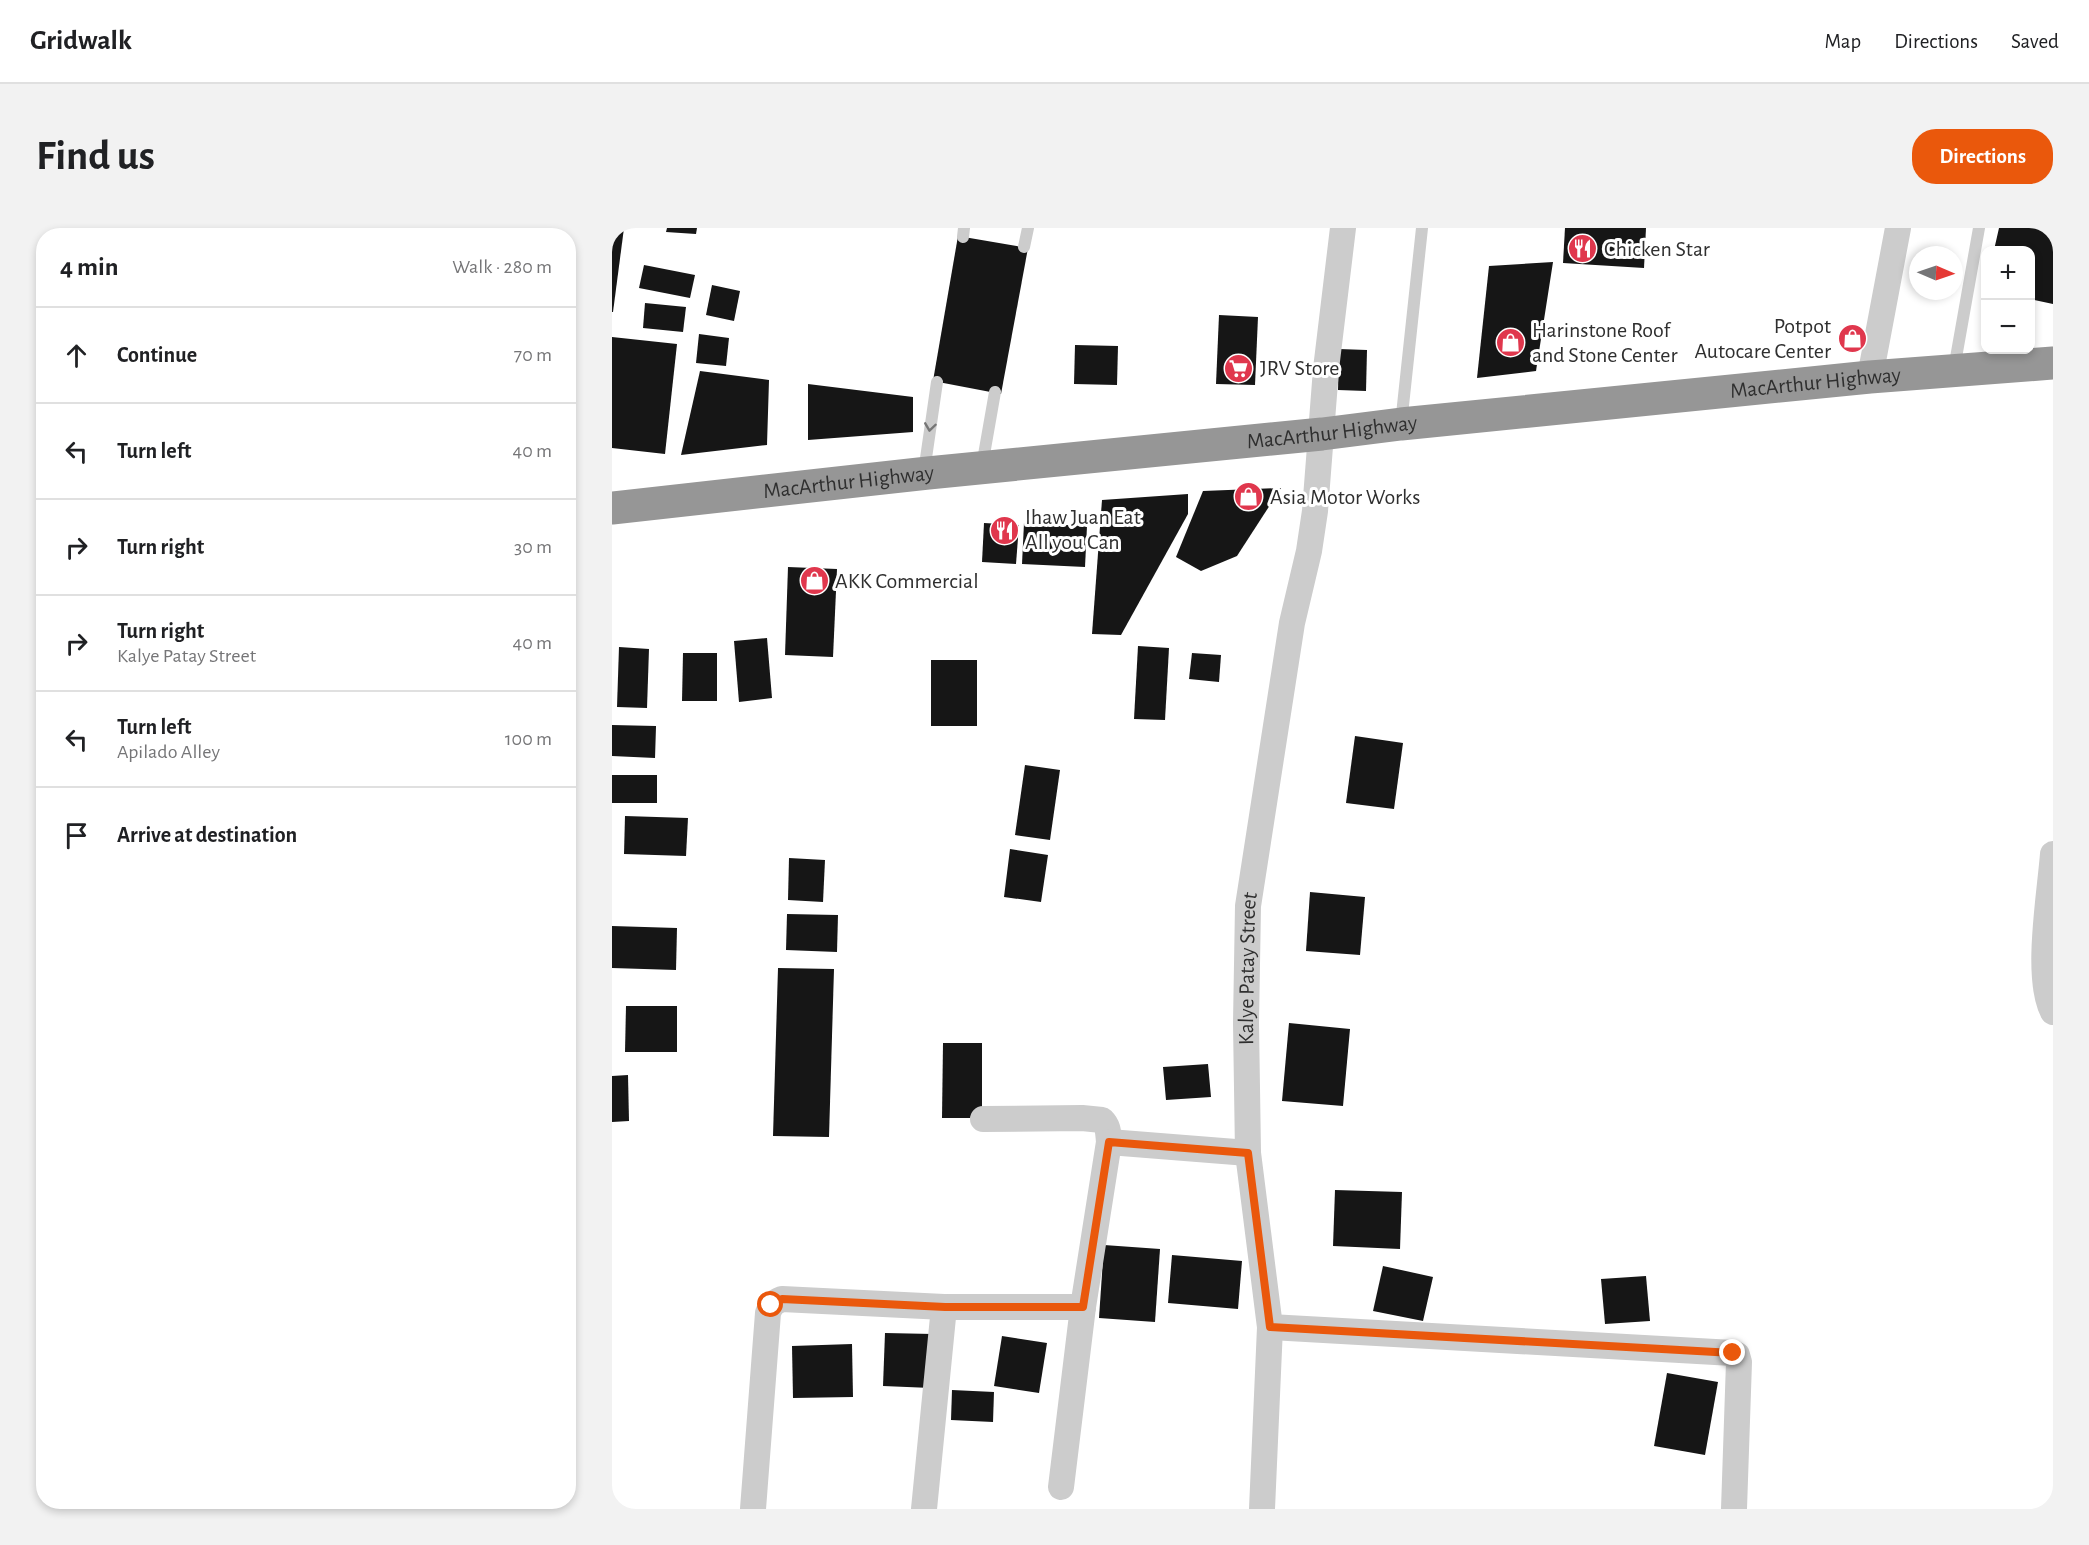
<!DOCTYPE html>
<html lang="en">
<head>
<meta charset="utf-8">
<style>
  :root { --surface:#fff; --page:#f2f2f2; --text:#202124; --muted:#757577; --line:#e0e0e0; --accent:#ea580c }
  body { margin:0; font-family:"Alegreya Sans",sans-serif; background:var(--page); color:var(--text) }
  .controls { position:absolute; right:18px; top:18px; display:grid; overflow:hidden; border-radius:12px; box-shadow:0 3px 9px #0003 }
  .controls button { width:54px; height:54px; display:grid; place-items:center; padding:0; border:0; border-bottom:2px solid var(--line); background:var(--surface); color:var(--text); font:30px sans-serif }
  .compass { position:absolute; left:1297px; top:18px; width:54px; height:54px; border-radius:50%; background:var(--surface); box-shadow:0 3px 9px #0003; rotate:92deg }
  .stop { position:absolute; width:18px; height:18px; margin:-14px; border:4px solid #ea580c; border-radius:50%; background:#fff }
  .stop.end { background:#ea580c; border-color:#fff; box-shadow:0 2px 6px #0008 }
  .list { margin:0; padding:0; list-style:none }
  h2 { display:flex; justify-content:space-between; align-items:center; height:78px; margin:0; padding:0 24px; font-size:26px }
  h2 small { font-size:20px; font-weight:400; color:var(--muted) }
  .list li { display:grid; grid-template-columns:39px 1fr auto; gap:18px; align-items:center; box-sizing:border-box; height:96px; padding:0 24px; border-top:2px solid var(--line) }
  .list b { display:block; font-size:22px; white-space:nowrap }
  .list p { margin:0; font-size:20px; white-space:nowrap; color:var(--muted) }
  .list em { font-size:20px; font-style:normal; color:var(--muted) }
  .icon { flex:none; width:33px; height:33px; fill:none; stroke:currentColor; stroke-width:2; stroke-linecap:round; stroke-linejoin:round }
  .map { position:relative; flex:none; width:1441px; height:1281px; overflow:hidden; border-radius:24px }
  header { display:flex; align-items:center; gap:36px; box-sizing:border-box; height:84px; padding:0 30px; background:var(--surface); border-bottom:2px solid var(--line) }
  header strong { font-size:28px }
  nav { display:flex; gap:33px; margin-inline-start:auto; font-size:21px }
  .intro { display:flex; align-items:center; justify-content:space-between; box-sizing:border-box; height:144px; padding:0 36px }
  h1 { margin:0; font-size:42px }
  .button { padding:15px 27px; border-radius:24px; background:var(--accent); color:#fff; font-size:21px; font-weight:700 }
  main { display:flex; gap:36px; padding:0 36px }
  aside { flex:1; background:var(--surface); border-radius:24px; box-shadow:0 3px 9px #0003 }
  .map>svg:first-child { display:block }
  .building { fill:#161616 }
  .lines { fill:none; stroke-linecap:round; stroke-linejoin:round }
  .lane { stroke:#ccc; stroke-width:12 }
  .street { stroke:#ccc; stroke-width:26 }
  .highway { stroke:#969696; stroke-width:33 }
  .oneway { stroke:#767676 }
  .route { stroke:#ea580c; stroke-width:8 }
  .labels { text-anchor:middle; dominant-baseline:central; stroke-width:6; stroke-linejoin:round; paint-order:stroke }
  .poi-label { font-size:22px; fill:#2f2f2f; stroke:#fff; text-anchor:start }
  .street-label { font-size:22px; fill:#2f2f2f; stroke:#fff }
</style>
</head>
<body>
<header>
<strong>Gridwalk</strong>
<nav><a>Map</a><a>Directions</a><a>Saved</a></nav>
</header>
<div class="intro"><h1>Find us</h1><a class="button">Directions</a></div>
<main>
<aside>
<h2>4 min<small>Walk · 280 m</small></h2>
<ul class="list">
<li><svg class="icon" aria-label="ahead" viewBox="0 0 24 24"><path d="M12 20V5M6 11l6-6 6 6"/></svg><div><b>Continue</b></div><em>70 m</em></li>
<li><svg class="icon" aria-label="left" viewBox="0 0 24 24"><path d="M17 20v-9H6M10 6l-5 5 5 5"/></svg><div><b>Turn left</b></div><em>40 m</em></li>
<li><svg class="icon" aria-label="right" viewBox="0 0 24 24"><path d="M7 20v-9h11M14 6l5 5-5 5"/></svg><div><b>Turn right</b></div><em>30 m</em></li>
<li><svg class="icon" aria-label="right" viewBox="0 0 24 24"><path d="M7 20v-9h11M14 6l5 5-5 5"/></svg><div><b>Turn right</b><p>Kalye Patay Street</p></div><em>40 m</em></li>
<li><svg class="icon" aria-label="left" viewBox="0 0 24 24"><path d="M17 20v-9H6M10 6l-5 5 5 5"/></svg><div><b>Turn left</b><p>Apilado Alley</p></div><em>100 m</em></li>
<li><svg class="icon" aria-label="arrive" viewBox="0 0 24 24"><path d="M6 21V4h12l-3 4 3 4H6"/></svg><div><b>Arrive at destination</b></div></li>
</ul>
</aside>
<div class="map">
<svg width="1441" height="1281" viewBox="0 0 1441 1281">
  <rect width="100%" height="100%" fill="#fff"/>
  <!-- building -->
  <g class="building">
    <path d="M0,0H12L1,84H0Z"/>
    <path d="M55,0H85L84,6L54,4Z"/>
    <path d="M953,0H1034L1032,40L951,35Z"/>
    <path d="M1387,0H1429L1441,3V76L1418,71V22H1382Z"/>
    <path d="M346,8L416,20L389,166L321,153Z"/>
    <path d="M941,34L924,143L865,150L877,38Z"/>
    <path d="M32,37L83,47L78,70L27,60Z"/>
    <path d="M100,57L128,63L122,93L94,87Z"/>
    <path d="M33,75L74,79L71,104L31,100Z"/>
    <path d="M607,87L646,89L643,157L604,156Z"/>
    <path d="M87,106L117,110L114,138L84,135Z"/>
    <path d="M0,109L65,116L53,226L0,220Z"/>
    <path d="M463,117L506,118L505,157L462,156Z"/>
    <path d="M727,121L755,122L754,163L726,162Z"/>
    <path d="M88,143L157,152L155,217L69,227Z"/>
    <path d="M196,156L301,169V204L196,212Z"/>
    <path d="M669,260L625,328L589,343L564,329L591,263Z"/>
    <path d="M576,266V286L509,407L480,406L490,272Z"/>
    <path d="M372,295L407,297L404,336L370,334Z"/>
    <path d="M412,295L475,298L473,339L410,336Z"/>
    <path d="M176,339L225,341L221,429L173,427Z"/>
    <path d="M155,410L160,470L127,474L122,413Z"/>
    <path d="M526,418L557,420L553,492L522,491Z"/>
    <path d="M7,419L37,421L35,480L5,479Z"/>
    <path d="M71,425H105V473H70Z"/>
    <path d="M580,425L609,427L607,454L577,451Z"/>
    <rect x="319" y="432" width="46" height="66"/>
    <path d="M0,497L44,498L43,530L0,528Z"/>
    <path d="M743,508L791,515L782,581L734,575Z"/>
    <path d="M413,537L448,542L438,612L403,607Z"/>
    <rect x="0" y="547" width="45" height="28"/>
    <path d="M13,588L76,590L74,628L12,626Z"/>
    <path d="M398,621L436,627L429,674L392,669Z"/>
    <path d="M177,630L213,632L211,674L176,672Z"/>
    <path d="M698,664L753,669L748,727L694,723Z"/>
    <path d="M175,686L226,687L225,724L174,722Z"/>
    <path d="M0,698L65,700L64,742L0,740Z"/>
    <path d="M166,740L222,741L217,909L161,908Z"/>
    <path d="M14,778H65V824H13Z"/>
    <path d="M677,795L738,801L731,878L670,873Z"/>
    <path d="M331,815H370V890H330Z"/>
    <path d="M596,836L599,869L554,872L551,839Z"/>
    <path d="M16,847L17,893L0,894V848Z"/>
    <path d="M723,962L790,964L788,1021L721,1018Z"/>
    <path d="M492,1017L548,1021L543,1094L487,1090Z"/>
    <path d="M560,1027L630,1033L626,1081L556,1075Z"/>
    <path d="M771,1038L821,1049L811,1093L761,1083Z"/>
    <path d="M1034,1048L1038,1093L993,1096L989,1051Z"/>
    <path d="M273,1105L321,1106L319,1160L271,1158Z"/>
    <path d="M390,1108L435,1115L427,1165L382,1158Z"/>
    <path d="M240,1116L241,1169L181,1170L180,1118Z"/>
    <path d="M1055,1145L1106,1154L1093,1227L1042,1218Z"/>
    <path d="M340,1162L382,1164L381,1194L339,1192Z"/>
  </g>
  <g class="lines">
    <!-- lane -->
    <g class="lane">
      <path d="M351,9L352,0"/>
      <path d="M412,19L416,0"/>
      <path d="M1342,141L1367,0"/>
      <path d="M789,196L810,0"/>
      <path d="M370,238L383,164"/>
      <path d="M312,244L325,154"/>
    </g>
    <!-- street -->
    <g class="street">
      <path d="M1258,149L1286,0"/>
      <path d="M1441,626C1438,666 1423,750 1441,784"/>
      <path d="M371,891L470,890L490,892C497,899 496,905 497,914L471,1079L449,1259"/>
      <path d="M497,914L636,925"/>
      <path d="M658,1099L1121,1125L1125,1127L1127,1134L1122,1281"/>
      <path d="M141,1281L156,1085C159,1077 162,1074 170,1071L332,1079H471"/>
      <path d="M312,1281L332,1079"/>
      <path id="s1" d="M650,1281L658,1099L636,925L634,795L636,678L680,395L697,323L703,283L714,141L731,0"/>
    </g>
    <!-- highway -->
    <path class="highway" id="s2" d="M0,280L316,245L710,206L789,196L1258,149L1441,135"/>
  </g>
  <!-- one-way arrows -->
  <defs><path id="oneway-chevron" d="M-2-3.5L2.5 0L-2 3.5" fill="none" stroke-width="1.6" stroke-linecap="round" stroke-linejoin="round" transform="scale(1.5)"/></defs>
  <use class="oneway" href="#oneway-chevron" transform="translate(318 199) rotate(98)"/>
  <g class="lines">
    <!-- route -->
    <path class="route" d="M159,1077L170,1071L333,1079H471L497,914L636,925L658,1099L1121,1125"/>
  </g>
  <!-- icons -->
  <defs>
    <symbol id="restaurant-disc" viewBox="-11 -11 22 22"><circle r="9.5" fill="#e0374d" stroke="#fff"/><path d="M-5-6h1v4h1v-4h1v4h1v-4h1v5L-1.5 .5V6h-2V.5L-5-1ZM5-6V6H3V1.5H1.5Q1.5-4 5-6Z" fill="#fff"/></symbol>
    <symbol id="shop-disc" viewBox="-11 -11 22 22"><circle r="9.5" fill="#e0374d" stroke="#fff"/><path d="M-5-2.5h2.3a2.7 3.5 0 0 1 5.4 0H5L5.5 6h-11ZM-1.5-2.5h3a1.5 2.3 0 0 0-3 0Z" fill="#fff"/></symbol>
    <symbol id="supermarket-disc" viewBox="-11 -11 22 22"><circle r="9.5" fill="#e0374d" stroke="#fff"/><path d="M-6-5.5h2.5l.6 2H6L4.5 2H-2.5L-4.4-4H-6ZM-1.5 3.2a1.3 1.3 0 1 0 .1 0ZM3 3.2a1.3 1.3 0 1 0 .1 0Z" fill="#fff"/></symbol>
  </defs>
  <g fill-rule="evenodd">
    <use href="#restaurant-disc" x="954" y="4" width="33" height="33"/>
    <use href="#shop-disc" x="1224" y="94" width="33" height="33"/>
    <use href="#shop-disc" x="882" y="98" width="33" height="33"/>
    <use href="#supermarket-disc" x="610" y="124" width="33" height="33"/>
    <use href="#shop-disc" x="620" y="252" width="33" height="33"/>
    <use href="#restaurant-disc" x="376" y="286" width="33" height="33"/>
    <use href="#shop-disc" x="186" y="336" width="33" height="33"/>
  </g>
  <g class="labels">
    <!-- poi labels -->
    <g class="poi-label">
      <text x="992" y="21">Chicken Star</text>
      <text x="1219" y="98" text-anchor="end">Potpot<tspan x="1219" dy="25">Autocare Center</tspan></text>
      <text x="920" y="102">Harinstone Roof<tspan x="920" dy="25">and Stone Center</tspan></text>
      <text x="648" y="140">JRV Store</text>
      <text x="658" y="269">Asia Motor Works</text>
      <text x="413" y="289">Ihaw Juan Eat<tspan x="413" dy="25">All you Can</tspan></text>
      <text x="223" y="353">AKK Commercial</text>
    </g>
    <!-- street labels -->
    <g class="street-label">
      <text stroke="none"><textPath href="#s2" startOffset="1210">MacArthur Highway</textPath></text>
      <text stroke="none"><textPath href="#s2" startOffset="724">MacArthur Highway</textPath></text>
      <text stroke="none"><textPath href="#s2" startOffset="238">MacArthur Highway</textPath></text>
      <text stroke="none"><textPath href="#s1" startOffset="542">Kalye Patay Street</textPath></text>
    </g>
  </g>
</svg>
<div class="controls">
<button>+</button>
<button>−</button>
</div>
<svg class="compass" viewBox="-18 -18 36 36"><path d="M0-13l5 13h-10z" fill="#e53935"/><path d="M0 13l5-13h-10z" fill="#757577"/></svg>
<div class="stop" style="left:159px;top:1077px"></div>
<div class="stop end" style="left:1121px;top:1125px"></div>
</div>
</main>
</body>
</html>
